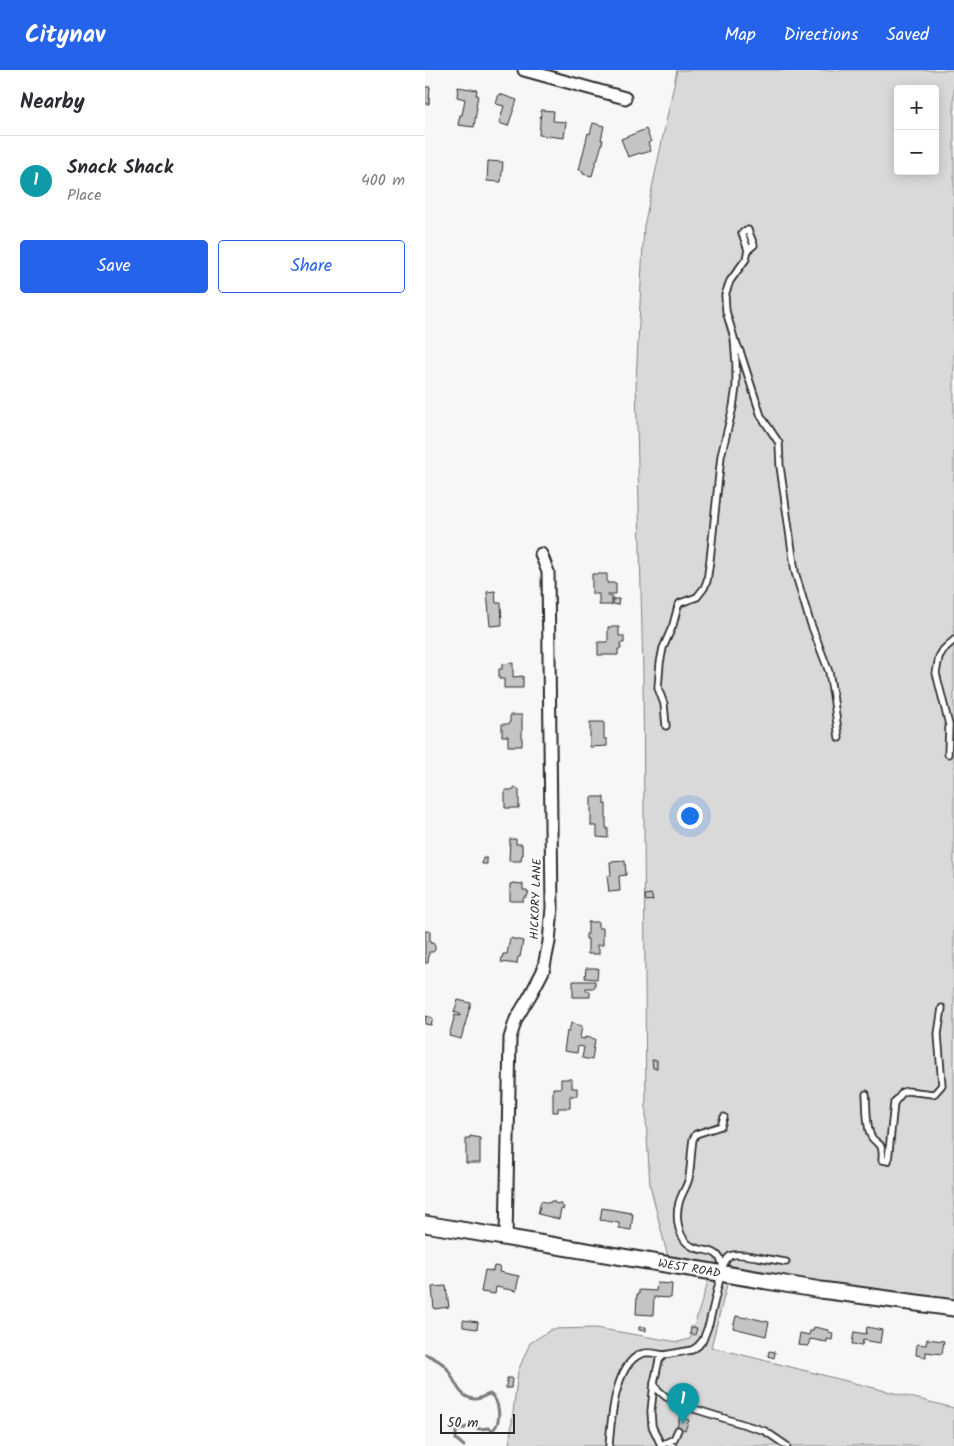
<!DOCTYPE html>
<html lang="en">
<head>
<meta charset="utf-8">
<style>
  :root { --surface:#fff; --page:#f2f2f3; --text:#2b2b33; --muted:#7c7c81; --line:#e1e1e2; --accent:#2563eb }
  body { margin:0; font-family:Kalam,sans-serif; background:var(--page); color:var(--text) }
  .controls { position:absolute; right:15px; top:15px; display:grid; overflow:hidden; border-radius:5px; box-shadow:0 2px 12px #0003 }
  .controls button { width:45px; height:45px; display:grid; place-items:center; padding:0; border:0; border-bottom:1px solid var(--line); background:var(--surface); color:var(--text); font:25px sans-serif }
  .scale { position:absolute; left:15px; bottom:12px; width:75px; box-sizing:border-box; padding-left:5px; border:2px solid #2b2b2b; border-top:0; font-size:14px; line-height:18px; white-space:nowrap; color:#2b2b2b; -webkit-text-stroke:4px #fff; paint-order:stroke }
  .you { position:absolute; left:264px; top:745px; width:18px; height:18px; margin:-12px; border:4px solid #fff; border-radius:50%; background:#1a73e8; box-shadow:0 0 0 8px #1a73e833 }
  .badge { display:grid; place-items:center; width:32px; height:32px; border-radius:50%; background:var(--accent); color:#fff; font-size:16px; font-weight:700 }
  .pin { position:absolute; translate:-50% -41px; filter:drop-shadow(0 1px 2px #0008) }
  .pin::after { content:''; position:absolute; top:26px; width:18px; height:15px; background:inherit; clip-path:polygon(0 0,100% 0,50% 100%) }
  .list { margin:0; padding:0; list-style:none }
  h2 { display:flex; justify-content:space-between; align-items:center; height:65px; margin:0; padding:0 20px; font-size:21px }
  h2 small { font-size:16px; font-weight:400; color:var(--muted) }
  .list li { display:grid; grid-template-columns:32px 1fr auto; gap:15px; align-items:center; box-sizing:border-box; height:90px; padding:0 20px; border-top:1px solid var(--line) }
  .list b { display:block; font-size:19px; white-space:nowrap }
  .list p { margin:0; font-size:16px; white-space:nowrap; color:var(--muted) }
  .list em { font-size:16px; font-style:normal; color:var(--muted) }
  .actions { display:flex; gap:10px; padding:15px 20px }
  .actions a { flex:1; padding:11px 0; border:1px solid var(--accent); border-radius:5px; text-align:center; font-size:18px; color:var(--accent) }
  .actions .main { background:var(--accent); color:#fff }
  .map { position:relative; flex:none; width:529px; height:1376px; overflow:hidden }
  header { display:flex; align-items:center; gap:30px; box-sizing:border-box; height:70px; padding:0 25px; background:var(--accent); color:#fff }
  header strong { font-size:24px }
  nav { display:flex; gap:28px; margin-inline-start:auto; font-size:18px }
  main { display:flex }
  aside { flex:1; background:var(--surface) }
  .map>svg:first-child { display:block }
  .green { fill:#d9d9d9; stroke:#828282; fill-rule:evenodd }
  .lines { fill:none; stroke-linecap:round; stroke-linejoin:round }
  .stream { stroke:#7b7b7b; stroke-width:3 }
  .building { fill:#c4c4c4; stroke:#2b2b2b }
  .lane-casing { stroke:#2b2b2b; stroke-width:9 }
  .street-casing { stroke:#2b2b2b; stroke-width:15 }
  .secondary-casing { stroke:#2b2b2b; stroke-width:19 }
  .lane { stroke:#fff; stroke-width:5.5 }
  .street { stroke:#fff; stroke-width:11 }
  .secondary { stroke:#fff; stroke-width:15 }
  .labels { text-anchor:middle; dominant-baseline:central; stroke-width:4; stroke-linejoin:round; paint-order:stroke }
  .street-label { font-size:12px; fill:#2b2b2b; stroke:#fff }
</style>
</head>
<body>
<header>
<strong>Citynav</strong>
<nav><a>Map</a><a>Directions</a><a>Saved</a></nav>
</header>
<main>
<aside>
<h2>Nearby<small></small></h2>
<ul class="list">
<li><span class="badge" style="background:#0f9aa8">1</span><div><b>Snack Shack</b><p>Place</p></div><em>400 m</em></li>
</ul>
<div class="actions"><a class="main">Save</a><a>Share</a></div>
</aside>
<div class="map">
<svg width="529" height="1376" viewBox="0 0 529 1376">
  <rect width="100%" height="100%" fill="#f7f7f7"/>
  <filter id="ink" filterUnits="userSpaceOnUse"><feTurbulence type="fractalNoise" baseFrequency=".02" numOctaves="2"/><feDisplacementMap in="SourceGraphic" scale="10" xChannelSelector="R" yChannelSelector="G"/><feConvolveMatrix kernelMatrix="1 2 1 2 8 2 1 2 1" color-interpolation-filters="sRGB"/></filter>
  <g filter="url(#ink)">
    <!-- green -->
    <path class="green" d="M252,0H529V1235L306,1199L286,1277L529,1338V1376H84L93,1301L105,1273L127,1259L171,1258L253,1272L265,1269L287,1199L243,1188L225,1115L221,1051L218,603L211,311L219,156ZM473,19H510V101H473Z"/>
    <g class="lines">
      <!-- stream -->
      <path class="stream" d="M0,1284C7,1287 16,1291 21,1297C30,1308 32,1327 49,1329C55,1330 59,1325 65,1324C75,1331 77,1351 68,1360L63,1358L55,1359L45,1356L31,1361V1369L39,1376"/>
    </g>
    <!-- building -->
    <g class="building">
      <path d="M0,17H5L4,34H0Z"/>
      <path d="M33,17L52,20L51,25H53L51,37H52L49,57L33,55L35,45H37L40,29L32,27Z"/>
      <path d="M74,24L92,30L83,56L74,53L79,36L71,34Z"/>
      <path d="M116,40L129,41L128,51L141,52L139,68L114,65Z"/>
      <path d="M168,53L179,56L176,70H178L172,91H171L167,106L158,104V101L154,100L163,63L165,64Z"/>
      <path d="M221,59L226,72L223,73L226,81L216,84L215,83L203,87L196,69Z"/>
      <path d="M63,91L78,92L76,112L62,111Z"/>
      <path d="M167,504H182V513H191V524H183V526H187V535H174V524H167Z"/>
      <path d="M70,521L71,533H76L77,555L65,556L62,522Z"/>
      <path d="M188,529H194L193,535L188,534Z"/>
      <path d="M183,557H194V566H199V573H195L196,579H193V585H173V572H183Z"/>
      <path d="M88,593V607L98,606V618H79V609H74V599H77V594Z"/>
      <path d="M85,645H97V676H83V666H77V654H83L85,653Z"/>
      <path d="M165,652H179V669H182V676L165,677Z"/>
      <path d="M89,718H92L94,720V738H80V720H89Z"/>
      <path d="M166,727H179V734H181V758H183V768L172,767V756H166Z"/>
      <path d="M85,769H91V774H97V781H98V785H97L96,791H84Z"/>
      <path d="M58,788H62V794H57Z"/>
      <path d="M200,791L201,805L194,806L195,821L184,822L182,806H186L185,792Z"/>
      <path d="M87,813L98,814V820H102V822H104L102,827H99L98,831H85V814H87Z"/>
      <path d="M226,824L228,830L221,831L220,825Z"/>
      <path d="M163,852H173V858H178V875H172V878H174V884H163V869H161V864H163Z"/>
      <path d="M0,861H5V873H8L10,876V880L8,882H4L3,893H0Z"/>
      <path d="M85,868L98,871L95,887H93L92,894L76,892L78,884H82Z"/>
      <path d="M161,898H173L172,909L160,908Z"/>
      <path d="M148,911H170V918H161V921H165V927H148Z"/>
      <path d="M33,930L46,933L36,969L24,966L30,945L35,946V944L29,942Z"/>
      <path d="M1,946L8,948L6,955L0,954Z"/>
      <path d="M146,953L157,956L155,968L160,969V967L170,969L167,990L157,988L159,977L153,976L152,983L139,981L142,961L144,962Z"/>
      <path d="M227,990H232V998H228Z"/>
      <path d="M136,1009H147V1018H152V1026H145V1038H133V1042H128V1018H136Z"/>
      <path d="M45,1066L55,1068V1093H41V1068H45Z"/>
      <path d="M116,1131L125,1133L126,1131H129V1133L136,1134V1136L139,1137L138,1140L136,1139L134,1149L113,1144Z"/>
      <path d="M177,1138L206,1143V1144H208L206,1160L194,1158V1153L175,1150Z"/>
      <path d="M69,1196L75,1197L74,1202L94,1206L91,1221L71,1217L70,1224L56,1222L60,1200L68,1201Z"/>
      <path d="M232,1213L247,1214L246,1228L229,1227L228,1245L211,1244L212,1224H214V1220L231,1221Z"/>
      <path d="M21,1216L24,1237L9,1239L7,1217Z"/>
      <path d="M311,1246L321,1248L322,1247L344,1252L341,1266L308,1258Z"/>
      <path d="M38,1250L53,1252L52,1259L38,1257Z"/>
      <path d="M214,1257H221V1261L214,1260Z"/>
      <path d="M266,1257L272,1258L270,1265L265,1264Z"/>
      <path d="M389,1257L403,1260V1262L408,1263L407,1270L402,1269V1272L385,1269L383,1276L373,1275L375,1263L384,1265L385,1261H388Z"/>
      <path d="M442,1257L457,1260L455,1273L438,1270L437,1275L427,1274L429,1262L441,1264Z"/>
      <path d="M502,1269L519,1271L517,1284L501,1282V1287L491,1285L492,1274L501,1275Z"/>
      <path d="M344,1281L350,1282L349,1288L343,1286Z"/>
      <path d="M82,1308H87L86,1318H81Z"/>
      <path d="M255,1347L264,1350L260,1360L252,1357Z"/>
    </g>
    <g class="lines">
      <defs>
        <g id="lane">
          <path d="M311,272L316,284L336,346L354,373L355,396L370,502L384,549L404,602L408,625L414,668"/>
          <path d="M241,656L239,634L233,618L235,593L238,578L248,555L253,536L255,533L272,527L279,518L282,511L285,490L296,386L308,337L311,317V294L309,268L301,241L300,225L305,211L321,189L323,180L329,175L323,160L317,163L323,180"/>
          <path d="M523,684L524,655L511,603L514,587L518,580L529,570"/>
          <path d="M441,1024C442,1037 441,1052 445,1064C450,1077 459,1068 457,1090L463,1091L469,1033L478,1022L482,1021L508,1024L510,1023L517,1015L513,964L517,938"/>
          <path d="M298,1196C293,1177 282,1183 268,1177C253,1170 250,1148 254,1133C256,1124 262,1117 264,1108C266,1095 266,1082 268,1069L271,1064L296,1056L299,1047"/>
          <path d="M229,1313L232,1319L241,1327L266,1338L340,1361L362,1376"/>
          <path d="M236,1375L227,1356L226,1341L229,1313L234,1290L239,1285L267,1280L273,1276L278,1270L284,1254L298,1196C300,1192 302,1188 305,1186C312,1181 350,1191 361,1192"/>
          <path d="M184,1376C186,1352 189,1295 216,1284C223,1281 232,1284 239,1285"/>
          <path d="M236,1376V1375L249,1369L253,1360"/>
          <path d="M246,1376H248"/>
        </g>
        <g id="street">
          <path d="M99,0L200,28"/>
          <path d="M81,1168L85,968L91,949L106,924L118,901L124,872L127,838L123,502L116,484"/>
        </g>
        <g id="secondary">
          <path id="s1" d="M0,1154L396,1220L529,1238"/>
        </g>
      </defs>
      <!-- lane casing -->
      <use href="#lane" class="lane-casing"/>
      <!-- street casing -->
      <use href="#street" class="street-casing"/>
      <!-- secondary casing -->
      <use href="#secondary" class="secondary-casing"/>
      <!-- lane -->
      <use href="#lane" class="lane"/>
      <!-- street -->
      <use href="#street" class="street"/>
      <!-- secondary -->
      <use href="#secondary" class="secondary"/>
    </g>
  </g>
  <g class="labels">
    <!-- street labels -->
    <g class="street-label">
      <text transform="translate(111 829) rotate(-88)">HICKORY LANE</text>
      <text stroke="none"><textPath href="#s1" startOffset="268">WEST ROAD</textPath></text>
    </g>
  </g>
</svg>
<div class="controls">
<button>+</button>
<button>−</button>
</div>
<div class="scale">50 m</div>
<div class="you"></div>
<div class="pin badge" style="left:258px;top:1354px;background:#0f9aa8">1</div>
</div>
</main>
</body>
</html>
